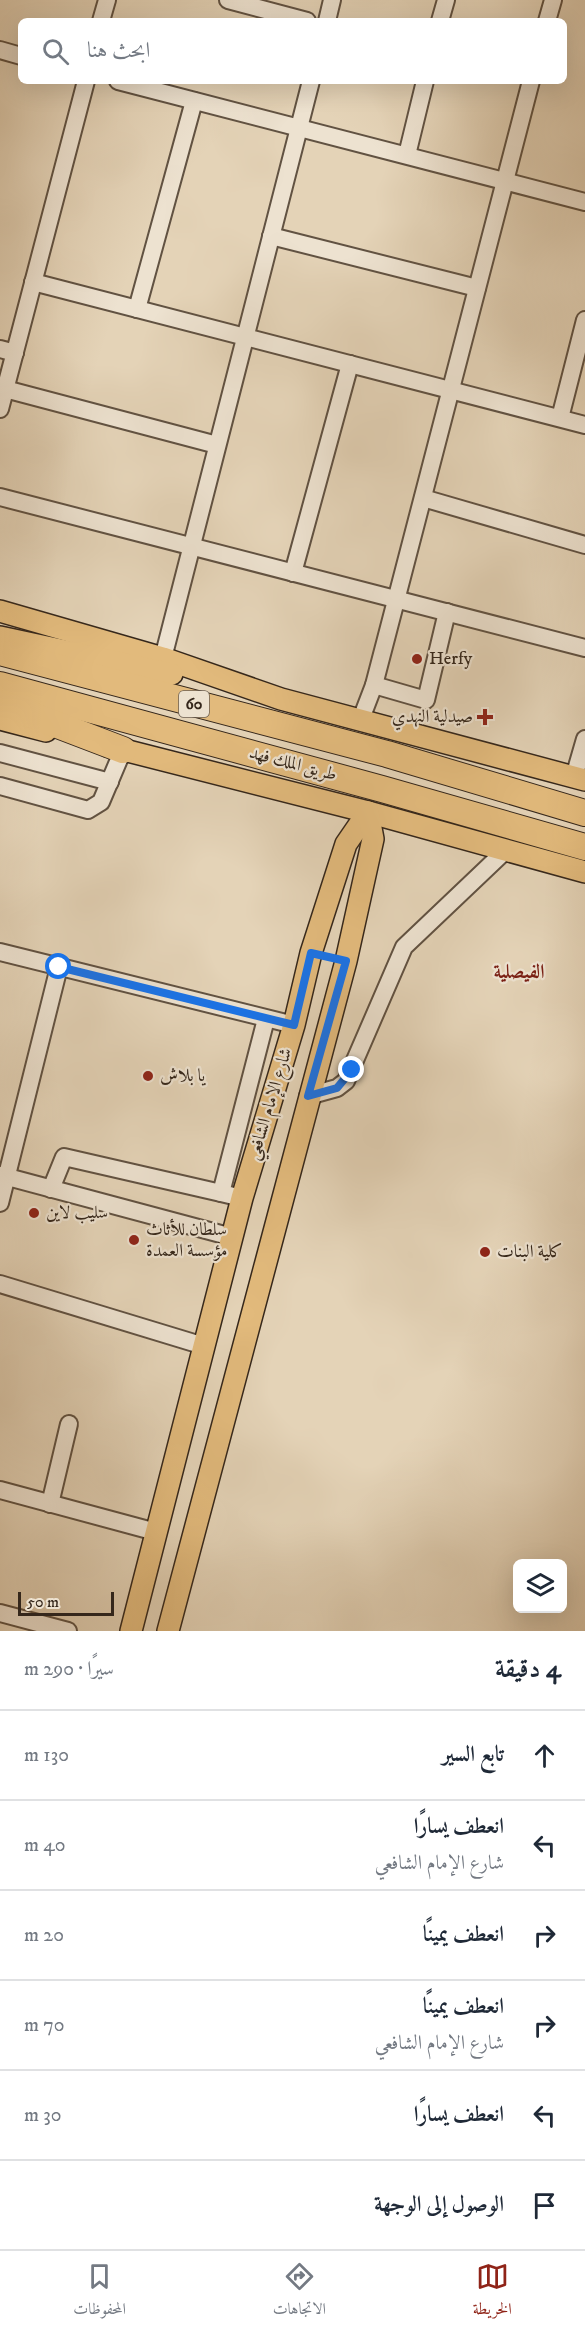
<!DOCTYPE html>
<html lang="ar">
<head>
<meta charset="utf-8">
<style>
  :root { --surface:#fff; --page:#f2f2f3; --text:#1f2937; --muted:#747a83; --line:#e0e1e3; --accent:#8f2418 }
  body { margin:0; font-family:"IM FELL DW Pica",Amiri,serif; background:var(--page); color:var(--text); direction:rtl }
  .controls { position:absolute; right:18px; bottom:18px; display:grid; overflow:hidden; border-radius:9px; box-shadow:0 6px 24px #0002 }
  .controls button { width:54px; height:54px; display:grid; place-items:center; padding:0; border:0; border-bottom:2px solid var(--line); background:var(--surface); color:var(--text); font:30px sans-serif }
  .scale { position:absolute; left:18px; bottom:15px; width:96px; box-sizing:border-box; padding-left:6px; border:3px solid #35271b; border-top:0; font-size:16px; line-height:21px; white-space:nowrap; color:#35271b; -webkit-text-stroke:4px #ede2d0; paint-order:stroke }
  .stop { position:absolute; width:18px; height:18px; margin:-14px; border:4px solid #1a73e8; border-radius:50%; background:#fff }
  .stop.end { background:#1a73e8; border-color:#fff; box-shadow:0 2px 6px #0008 }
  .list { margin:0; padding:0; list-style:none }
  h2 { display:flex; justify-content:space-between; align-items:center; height:78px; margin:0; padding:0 24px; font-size:26px }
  h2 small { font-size:20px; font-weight:400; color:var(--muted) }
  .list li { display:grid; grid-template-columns:39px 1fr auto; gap:18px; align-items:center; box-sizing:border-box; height:90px; padding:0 24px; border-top:2px solid var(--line) }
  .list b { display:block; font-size:22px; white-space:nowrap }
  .list p { margin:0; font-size:20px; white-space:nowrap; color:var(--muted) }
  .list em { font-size:20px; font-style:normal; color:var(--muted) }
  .icon { flex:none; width:33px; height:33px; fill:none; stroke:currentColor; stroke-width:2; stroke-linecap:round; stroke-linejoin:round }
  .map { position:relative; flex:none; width:585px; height:1631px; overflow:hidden; direction:ltr }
  .search { position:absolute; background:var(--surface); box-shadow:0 6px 24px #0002; left:18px; right:18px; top:18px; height:66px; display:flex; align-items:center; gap:15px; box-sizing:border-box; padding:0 21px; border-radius:9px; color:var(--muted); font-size:22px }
  .sheet { height:618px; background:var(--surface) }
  nav { display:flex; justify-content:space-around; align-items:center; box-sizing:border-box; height:84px; border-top:2px solid var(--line); background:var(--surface); font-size:16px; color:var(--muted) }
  nav a { display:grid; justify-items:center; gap:3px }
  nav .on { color:var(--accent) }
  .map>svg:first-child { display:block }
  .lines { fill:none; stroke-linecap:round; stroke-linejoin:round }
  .minor-casing { stroke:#615242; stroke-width:20 }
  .major-casing { stroke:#35271b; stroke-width:24 }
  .highway-casing { stroke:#35271b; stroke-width:28 }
  .minor { stroke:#ede2d0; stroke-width:16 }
  .major { stroke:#e2ba7c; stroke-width:21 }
  .highway { stroke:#e2ba7c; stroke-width:26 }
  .route { stroke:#1a73e8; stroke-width:8 }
  .poi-dot { fill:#8f2418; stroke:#ede2d0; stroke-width:2 }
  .labels { text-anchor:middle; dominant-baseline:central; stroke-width:4.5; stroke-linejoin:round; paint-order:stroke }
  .shield { fill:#ede2d0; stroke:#6c5f51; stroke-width:1.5 }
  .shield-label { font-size:16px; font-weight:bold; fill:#35271b }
  .poi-label { font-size:18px; fill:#35271b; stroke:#ede2d0; text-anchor:start }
  .street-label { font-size:18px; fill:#35271b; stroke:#ede2d0 }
  .neighbourhood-label { font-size:20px; font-weight:bold; fill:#7a1f14; stroke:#ede2d0 }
</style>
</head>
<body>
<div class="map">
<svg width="585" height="1631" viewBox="0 0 585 1631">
  <rect width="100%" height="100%" fill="#e4d3b7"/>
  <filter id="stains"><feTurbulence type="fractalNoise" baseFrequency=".00333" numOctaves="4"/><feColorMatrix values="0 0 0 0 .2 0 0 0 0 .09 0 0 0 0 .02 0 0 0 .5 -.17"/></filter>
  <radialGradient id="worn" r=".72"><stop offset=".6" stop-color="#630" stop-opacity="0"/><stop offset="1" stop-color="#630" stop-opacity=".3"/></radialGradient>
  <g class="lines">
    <defs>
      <g id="minor">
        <path d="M228,0L307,21"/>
        <path d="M101,21L107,0"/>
        <path d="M327,21L332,0"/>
        <path d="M440,21L446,0"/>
        <path d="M547,21L553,0"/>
        <path d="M0,50L21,56"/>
        <path d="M118,81L585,202"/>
        <path d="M407,155L425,81"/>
        <path d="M271,236L477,288"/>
        <path d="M33,282L585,425"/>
        <path d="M137,309L194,101"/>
        <path d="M0,349L15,353"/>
        <path d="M5,389L217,445"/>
        <path d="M0,409L86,81"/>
        <path d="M560,418L585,320"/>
        <path d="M0,497L585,648"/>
        <path d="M423,498L585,545"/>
        <path d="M293,573L350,364"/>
        <path d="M163,658L311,81"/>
        <path d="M374,685L426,700L447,612"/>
        <path d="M361,719L374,685L531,81"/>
        <path d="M0,753L110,782"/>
        <path d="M574,777L585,739"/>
        <path d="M0,786L88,810L101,802L123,750"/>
        <path d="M0,952L294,1025"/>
        <path d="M308,1096L337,1088L346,1081L404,947L507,849"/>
        <path d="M0,1175L232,1237"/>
        <path d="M51,1189L64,1157L221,1193"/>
        <path d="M242,1198L221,1193L266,1019"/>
        <path d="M0,1203L59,967"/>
        <path d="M0,1284L204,1346"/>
        <path d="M0,1490L156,1532"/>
        <path d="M50,1504L69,1424"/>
        <path d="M0,1613L68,1631"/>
      </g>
      <g id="major">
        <path d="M0,611L163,658L281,699L585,780"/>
        <path d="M0,637L172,674"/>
        <path d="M0,719L46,731"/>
        <path d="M108,746L368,812L585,872"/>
        <path d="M131,1631L242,1198L294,1025L311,953L346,844L368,812"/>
        <path d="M168,1631L346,961L373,839L368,812"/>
      </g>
      <g id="highway">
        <path d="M0,652L387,754L585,813"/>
        <path d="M0,685L382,789L585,847"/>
        <path d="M0,703L123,750"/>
      </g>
    </defs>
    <!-- minor casing -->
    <use href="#minor" class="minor-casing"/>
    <!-- major casing -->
    <use href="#major" class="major-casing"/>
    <!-- highway casing -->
    <use href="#highway" class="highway-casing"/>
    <!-- minor -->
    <use href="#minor" class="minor"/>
    <!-- major -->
    <use href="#major" class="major"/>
    <!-- highway -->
    <use href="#highway" class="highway"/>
  </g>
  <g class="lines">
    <!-- route -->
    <path class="route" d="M59,967L294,1025L311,953L346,961L308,1096L337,1088L352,1070"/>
  </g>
  <!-- markers -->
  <g class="poi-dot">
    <circle cx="417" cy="659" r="6"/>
    <path d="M482 708h6v6h6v6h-6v6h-6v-6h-6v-6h6z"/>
    <circle cx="148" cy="1076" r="6"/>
    <circle cx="34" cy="1213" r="6"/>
    <circle cx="134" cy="1240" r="6"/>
    <circle cx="485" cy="1252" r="6"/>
  </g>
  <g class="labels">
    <!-- shield labels -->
    <rect class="shield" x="179" y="691" width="30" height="26" rx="4.5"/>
    <g class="shield-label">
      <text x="194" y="704">60</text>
    </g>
    <!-- poi labels -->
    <g class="poi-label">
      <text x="429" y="659">Herfy</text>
      <text x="473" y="717" text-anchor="end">صيدلية النهدي</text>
      <text x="160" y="1076">يا بلاش</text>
      <text x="46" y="1213">سليب لاين</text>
      <text x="146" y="1230">سلطان للأثاث<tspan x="146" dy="21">مؤسسة العمدة</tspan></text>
      <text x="497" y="1252">كلية البنات</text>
    </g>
    <!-- street labels -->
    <g class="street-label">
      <text transform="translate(293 764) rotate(15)">طريق الملك فهد</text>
      <text transform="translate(270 1104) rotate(-73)">شارع الإمام الشافعي</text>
    </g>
    <!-- neighbourhood labels -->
    <g class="neighbourhood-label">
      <text x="519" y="972">الفيصلية</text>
    </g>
  </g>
  <rect width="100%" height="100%" filter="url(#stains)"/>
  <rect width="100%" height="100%" fill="url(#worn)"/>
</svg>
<div class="controls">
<button><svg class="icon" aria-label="layers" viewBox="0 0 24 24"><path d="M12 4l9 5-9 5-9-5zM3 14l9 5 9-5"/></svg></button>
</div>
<div class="scale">50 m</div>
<div class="stop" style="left:59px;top:967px"></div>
<div class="stop end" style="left:352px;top:1070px"></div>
<div class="search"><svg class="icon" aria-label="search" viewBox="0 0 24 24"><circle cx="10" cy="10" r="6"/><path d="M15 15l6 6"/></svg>ابحث هنا</div>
</div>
<section class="sheet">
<h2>4 دقيقة<small>سيرًا · 290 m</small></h2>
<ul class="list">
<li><svg class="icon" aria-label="ahead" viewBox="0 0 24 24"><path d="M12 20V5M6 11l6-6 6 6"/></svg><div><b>تابع السير</b></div><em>130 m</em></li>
<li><svg class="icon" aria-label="left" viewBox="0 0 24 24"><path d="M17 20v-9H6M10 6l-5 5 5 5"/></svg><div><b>انعطف يسارًا</b><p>شارع الإمام الشافعي</p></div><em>40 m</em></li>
<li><svg class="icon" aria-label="right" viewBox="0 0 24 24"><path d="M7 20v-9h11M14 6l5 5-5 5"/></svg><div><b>انعطف يمينًا</b></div><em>20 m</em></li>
<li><svg class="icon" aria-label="right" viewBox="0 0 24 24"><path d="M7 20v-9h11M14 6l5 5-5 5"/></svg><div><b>انعطف يمينًا</b><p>شارع الإمام الشافعي</p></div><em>70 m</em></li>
<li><svg class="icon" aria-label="left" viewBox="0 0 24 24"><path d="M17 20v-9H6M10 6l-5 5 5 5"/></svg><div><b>انعطف يسارًا</b></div><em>30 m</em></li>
<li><svg class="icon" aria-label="arrive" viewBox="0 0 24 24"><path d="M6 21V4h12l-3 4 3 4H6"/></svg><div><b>الوصول إلى الوجهة</b></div></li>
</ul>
</section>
<nav>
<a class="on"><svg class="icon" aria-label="map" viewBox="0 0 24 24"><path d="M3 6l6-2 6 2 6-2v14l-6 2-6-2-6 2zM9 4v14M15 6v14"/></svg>الخريطة</a>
<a><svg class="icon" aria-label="directions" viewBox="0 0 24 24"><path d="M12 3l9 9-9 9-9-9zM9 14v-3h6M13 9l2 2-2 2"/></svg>الاتجاهات</a>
<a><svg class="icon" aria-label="saved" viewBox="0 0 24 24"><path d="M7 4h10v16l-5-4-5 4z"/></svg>المحفوظات</a>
</nav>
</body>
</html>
